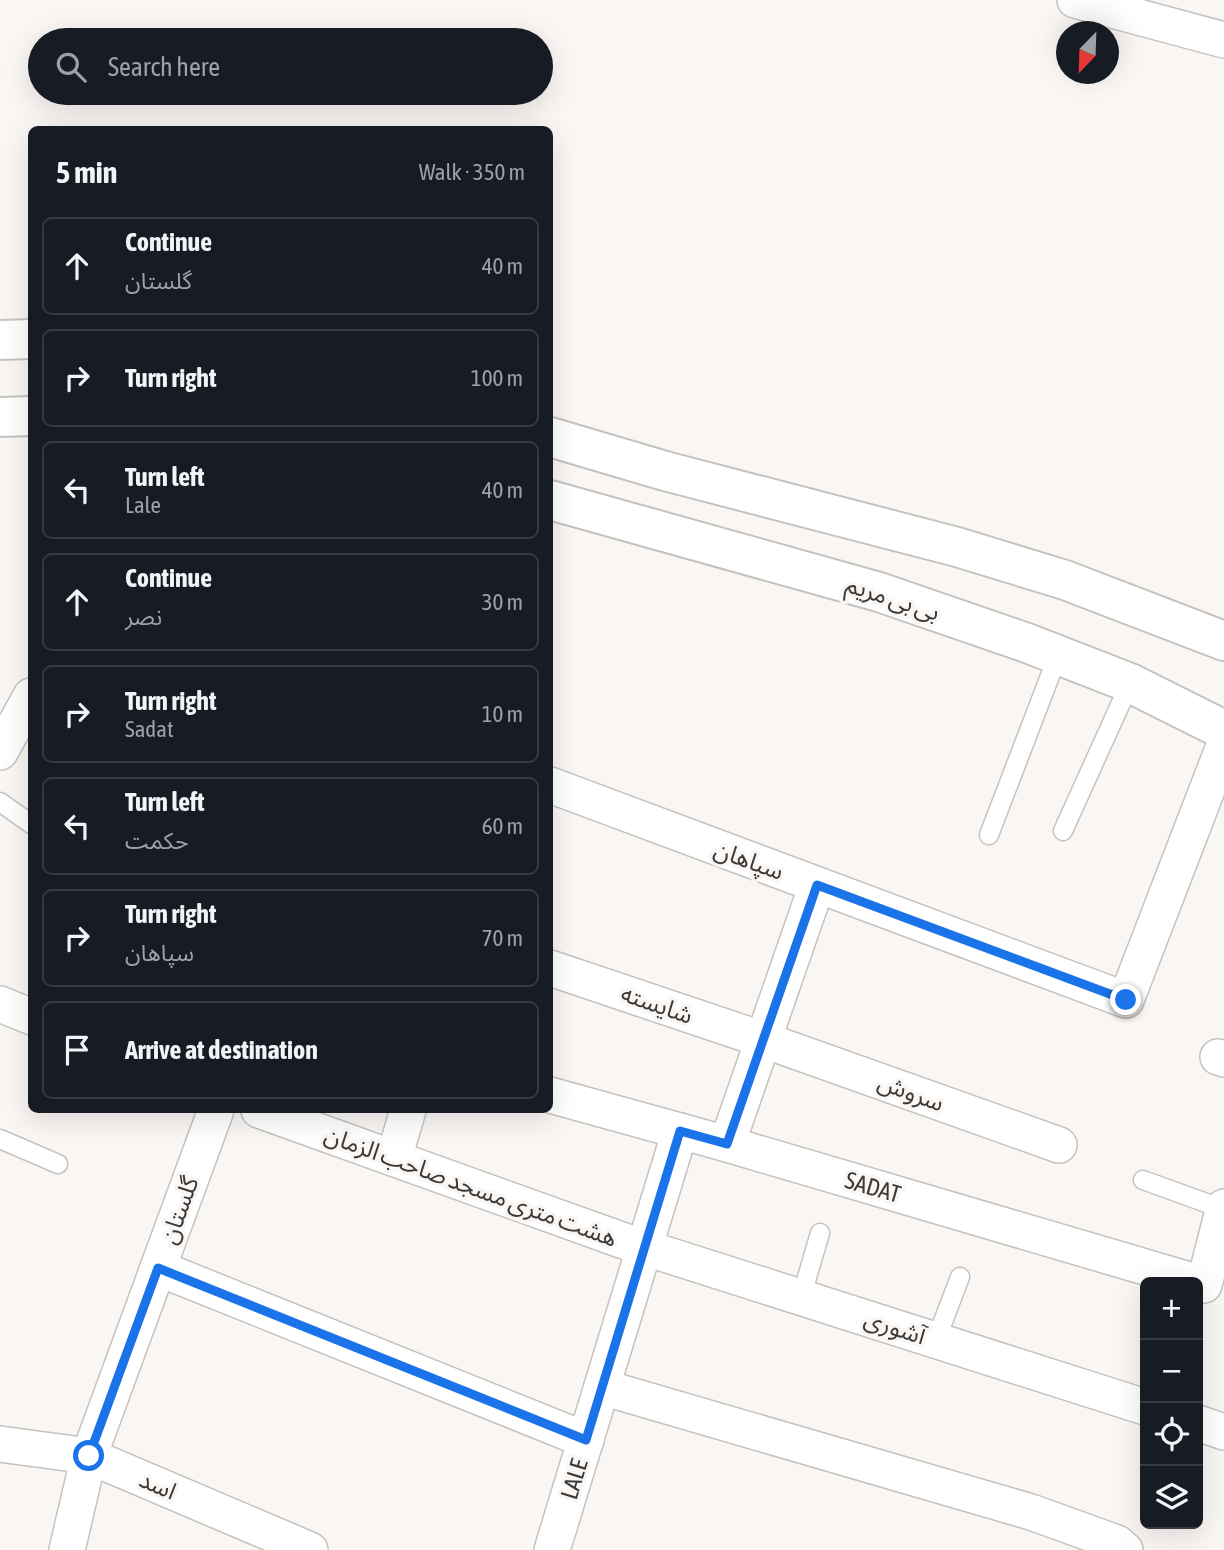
<!DOCTYPE html>
<html lang="en">
<head>
<meta charset="utf-8">
<style>
  :root { --surface:#171b24; --page:#242831; --text:#f1f3f6; --muted:#9ea1a6; --line:#363941 }
  body { margin:0; font-family:"Asap Condensed","Noto Sans Arabic",sans-serif; background:var(--page); color:var(--text) }
  .controls { position:absolute; right:21px; bottom:21px; display:grid; overflow:hidden; border-radius:10px; box-shadow:0 7px 28px #0002 }
  .controls button { width:63px; height:63px; display:grid; place-items:center; padding:0; border:0; border-bottom:2px solid var(--line); background:var(--surface); color:var(--text); font:35px sans-serif }
  .compass { position:absolute; left:1056px; top:21px; width:63px; height:63px; border-radius:50%; background:var(--surface); box-shadow:0 7px 28px #0002; rotate:203deg }
  .stop { position:absolute; width:21px; height:21px; margin:-16px; border:5px solid #1a73e8; border-radius:50%; background:#fff }
  .stop.end { background:#1a73e8; border-color:#fff; box-shadow:0 2px 7px #0008 }
  .list { margin:0; padding:0; list-style:none }
  h2 { display:flex; justify-content:space-between; align-items:center; height:91px; margin:0; padding:0 28px; font-size:30px }
  h2 small { font-size:23px; font-weight:400; color:var(--muted) }
  .list li { display:grid; grid-template-columns:46px 1fr auto; gap:21px; align-items:center; box-sizing:border-box; height:98px; margin:0 14px 14px; padding:0 14px; border:2px solid var(--line); border-radius:10px }
  .list b { display:block; font-size:26px; white-space:nowrap }
  .list p { margin:0; font-size:23px; white-space:nowrap; color:var(--muted) }
  .list em { font-size:23px; font-style:normal; color:var(--muted) }
  .icon { flex:none; width:38px; height:38px; fill:none; stroke:currentColor; stroke-width:2; stroke-linecap:round; stroke-linejoin:round }
  .map { position:relative; flex:none; width:1224px; height:1550px; overflow:hidden }
  .search { position:absolute; background:var(--surface); box-shadow:0 7px 28px #0002; left:28px; top:28px; width:525px; height:77px; display:flex; align-items:center; gap:18px; box-sizing:border-box; padding:0 24px; border-radius:38px; color:var(--muted); font-size:26px }
  .panel { position:absolute; background:var(--surface); box-shadow:0 7px 28px #0002; left:28px; top:126px; width:525px; height:987px; border-radius:10px }
  .map>svg:first-child { display:block }
  .lines { fill:none; stroke-linecap:round; stroke-linejoin:round }
  .service-casing { stroke:#c5c3c0; stroke-width:21 }
  .minor-casing { stroke:#c5c3c0; stroke-width:38 }
  .tertiary-casing { stroke:#c5c3c0; stroke-width:42 }
  .service { stroke:#fff; stroke-width:18 }
  .minor { stroke:#fff; stroke-width:35 }
  .tertiary { stroke:#fff; stroke-width:38 }
  .route { stroke:#1a73e8; stroke-width:9 }
  .labels { text-anchor:middle; dominant-baseline:central; stroke-width:7; stroke-linejoin:round; paint-order:stroke }
  .street-label { font-size:24px; fill:#3b3a39; stroke:#f9f6f4 }
</style>
</head>
<body>
<div class="map">
<svg width="1224" height="1550" viewBox="0 0 1224 1550">
  <rect width="100%" height="100%" fill="#f9f6f4"/>
  <g class="lines">
    <defs>
      <g id="service">
        <path d="M0,802L31,824"/>
        <path d="M1063,831L1130,683"/>
        <path d="M989,835L1058,655"/>
        <path d="M0,1139L58,1164"/>
        <path d="M1143,1180L1223,1209"/>
        <path d="M801,1298L820,1233"/>
        <path d="M936,1340L960,1277"/>
      </g>
      <g id="minor">
        <path d="M1075,0L1224,40"/>
        <path d="M0,752L31,696"/>
        <path d="M550,785L1126,1000L1224,746"/>
        <path d="M550,968L764,1040L1059,1145"/>
        <path d="M0,1004L32,1017"/>
        <path d="M1218,1057L1224,1059"/>
        <path d="M550,1095L727,1144L1196,1282"/>
        <path d="M259,1110L624,1241L1145,1407"/>
        <path d="M727,1144L817,885"/>
        <path d="M394,1158L408,1110"/>
        <path d="M158,1268L586,1440"/>
        <path d="M1204,1285L1224,1207"/>
        <path d="M602,1387L1031,1512L1117,1543L1125,1550"/>
        <path d="M1198,1423L1224,1432"/>
        <path d="M0,1444L89,1456L310,1550"/>
        <path d="M67,1550L89,1456L216,1110"/>
        <path d="M552,1550L680,1131"/>
      </g>
      <g id="tertiary">
        <path d="M0,340L32,339"/>
        <path d="M0,417L32,416"/>
        <path d="M550,437L665,471L957,547L1065,580L1224,641"/>
        <path d="M550,500L879,592L1027,643L1130,683L1224,730"/>
      </g>
    </defs>
    <!-- service casing -->
    <use href="#service" class="service-casing"/>
    <!-- minor casing -->
    <use href="#minor" class="minor-casing"/>
    <!-- tertiary casing -->
    <use href="#tertiary" class="tertiary-casing"/>
    <!-- service -->
    <use href="#service" class="service"/>
    <!-- minor -->
    <use href="#minor" class="minor"/>
    <!-- tertiary -->
    <use href="#tertiary" class="tertiary"/>
  </g>
  <g class="lines">
    <!-- route -->
    <path class="route" d="M89,1456L158,1268L586,1440L680,1131L727,1144L817,885L1126,1000"/>
  </g>
  <g class="labels">
    <!-- street labels -->
    <g class="street-label">
      <text transform="translate(893 598) rotate(18)">بی بی مریم</text>
      <text transform="translate(749 860) rotate(20)">سپاهان</text>
      <text transform="translate(657 1004) rotate(19)">شایسته</text>
      <text transform="translate(911 1092) rotate(20)">سروش</text>
      <text transform="translate(471 1186) rotate(20)">هشت متری مسجد صاحب الزمان</text>
      <text transform="translate(873 1187) rotate(16)">SADAT</text>
      <text transform="translate(179 1210) rotate(-70)">گلستان</text>
      <text transform="translate(895 1327) rotate(18)">آشوری</text>
      <text transform="translate(574 1479) rotate(-73)">LALE</text>
      <text transform="translate(158 1485) rotate(23)">اسد</text>
    </g>
  </g>
</svg>
<div class="controls">
<button>+</button>
<button>−</button>
<button><svg class="icon" aria-label="locate" viewBox="0 0 24 24"><circle cx="12" cy="12" r="6"/><path d="M12 2v4M12 18v4M2 12h4M18 12h4"/></svg></button>
<button><svg class="icon" aria-label="layers" viewBox="0 0 24 24"><path d="M12 4l9 5-9 5-9-5zM3 14l9 5 9-5"/></svg></button>
</div>
<svg class="compass" viewBox="-18 -18 36 36"><path d="M0-13l5 13h-10z" fill="#e53935"/><path d="M0 13l5-13h-10z" fill="#9ea1a6"/></svg>
<div class="stop" style="left:89px;top:1456px"></div>
<div class="stop end" style="left:1126px;top:1000px"></div>
<div class="search"><svg class="icon" aria-label="search" viewBox="0 0 24 24"><circle cx="10" cy="10" r="6"/><path d="M15 15l6 6"/></svg>Search here</div>
<section class="panel">
<h2>5 min<small>Walk · 350 m</small></h2>
<ul class="list">
<li><svg class="icon" aria-label="ahead" viewBox="0 0 24 24"><path d="M12 20V5M6 11l6-6 6 6"/></svg><div><b>Continue</b><p>گلستان</p></div><em>40 m</em></li>
<li><svg class="icon" aria-label="right" viewBox="0 0 24 24"><path d="M7 20v-9h11M14 6l5 5-5 5"/></svg><div><b>Turn right</b></div><em>100 m</em></li>
<li><svg class="icon" aria-label="left" viewBox="0 0 24 24"><path d="M17 20v-9H6M10 6l-5 5 5 5"/></svg><div><b>Turn left</b><p>Lale</p></div><em>40 m</em></li>
<li><svg class="icon" aria-label="ahead" viewBox="0 0 24 24"><path d="M12 20V5M6 11l6-6 6 6"/></svg><div><b>Continue</b><p>نصر</p></div><em>30 m</em></li>
<li><svg class="icon" aria-label="right" viewBox="0 0 24 24"><path d="M7 20v-9h11M14 6l5 5-5 5"/></svg><div><b>Turn right</b><p>Sadat</p></div><em>10 m</em></li>
<li><svg class="icon" aria-label="left" viewBox="0 0 24 24"><path d="M17 20v-9H6M10 6l-5 5 5 5"/></svg><div><b>Turn left</b><p>حکمت</p></div><em>60 m</em></li>
<li><svg class="icon" aria-label="right" viewBox="0 0 24 24"><path d="M7 20v-9h11M14 6l5 5-5 5"/></svg><div><b>Turn right</b><p>سپاهان</p></div><em>70 m</em></li>
<li><svg class="icon" aria-label="arrive" viewBox="0 0 24 24"><path d="M6 21V4h12l-3 4 3 4H6"/></svg><div><b>Arrive at destination</b></div></li>
</ul>
</section>
</div>
</body>
</html>
